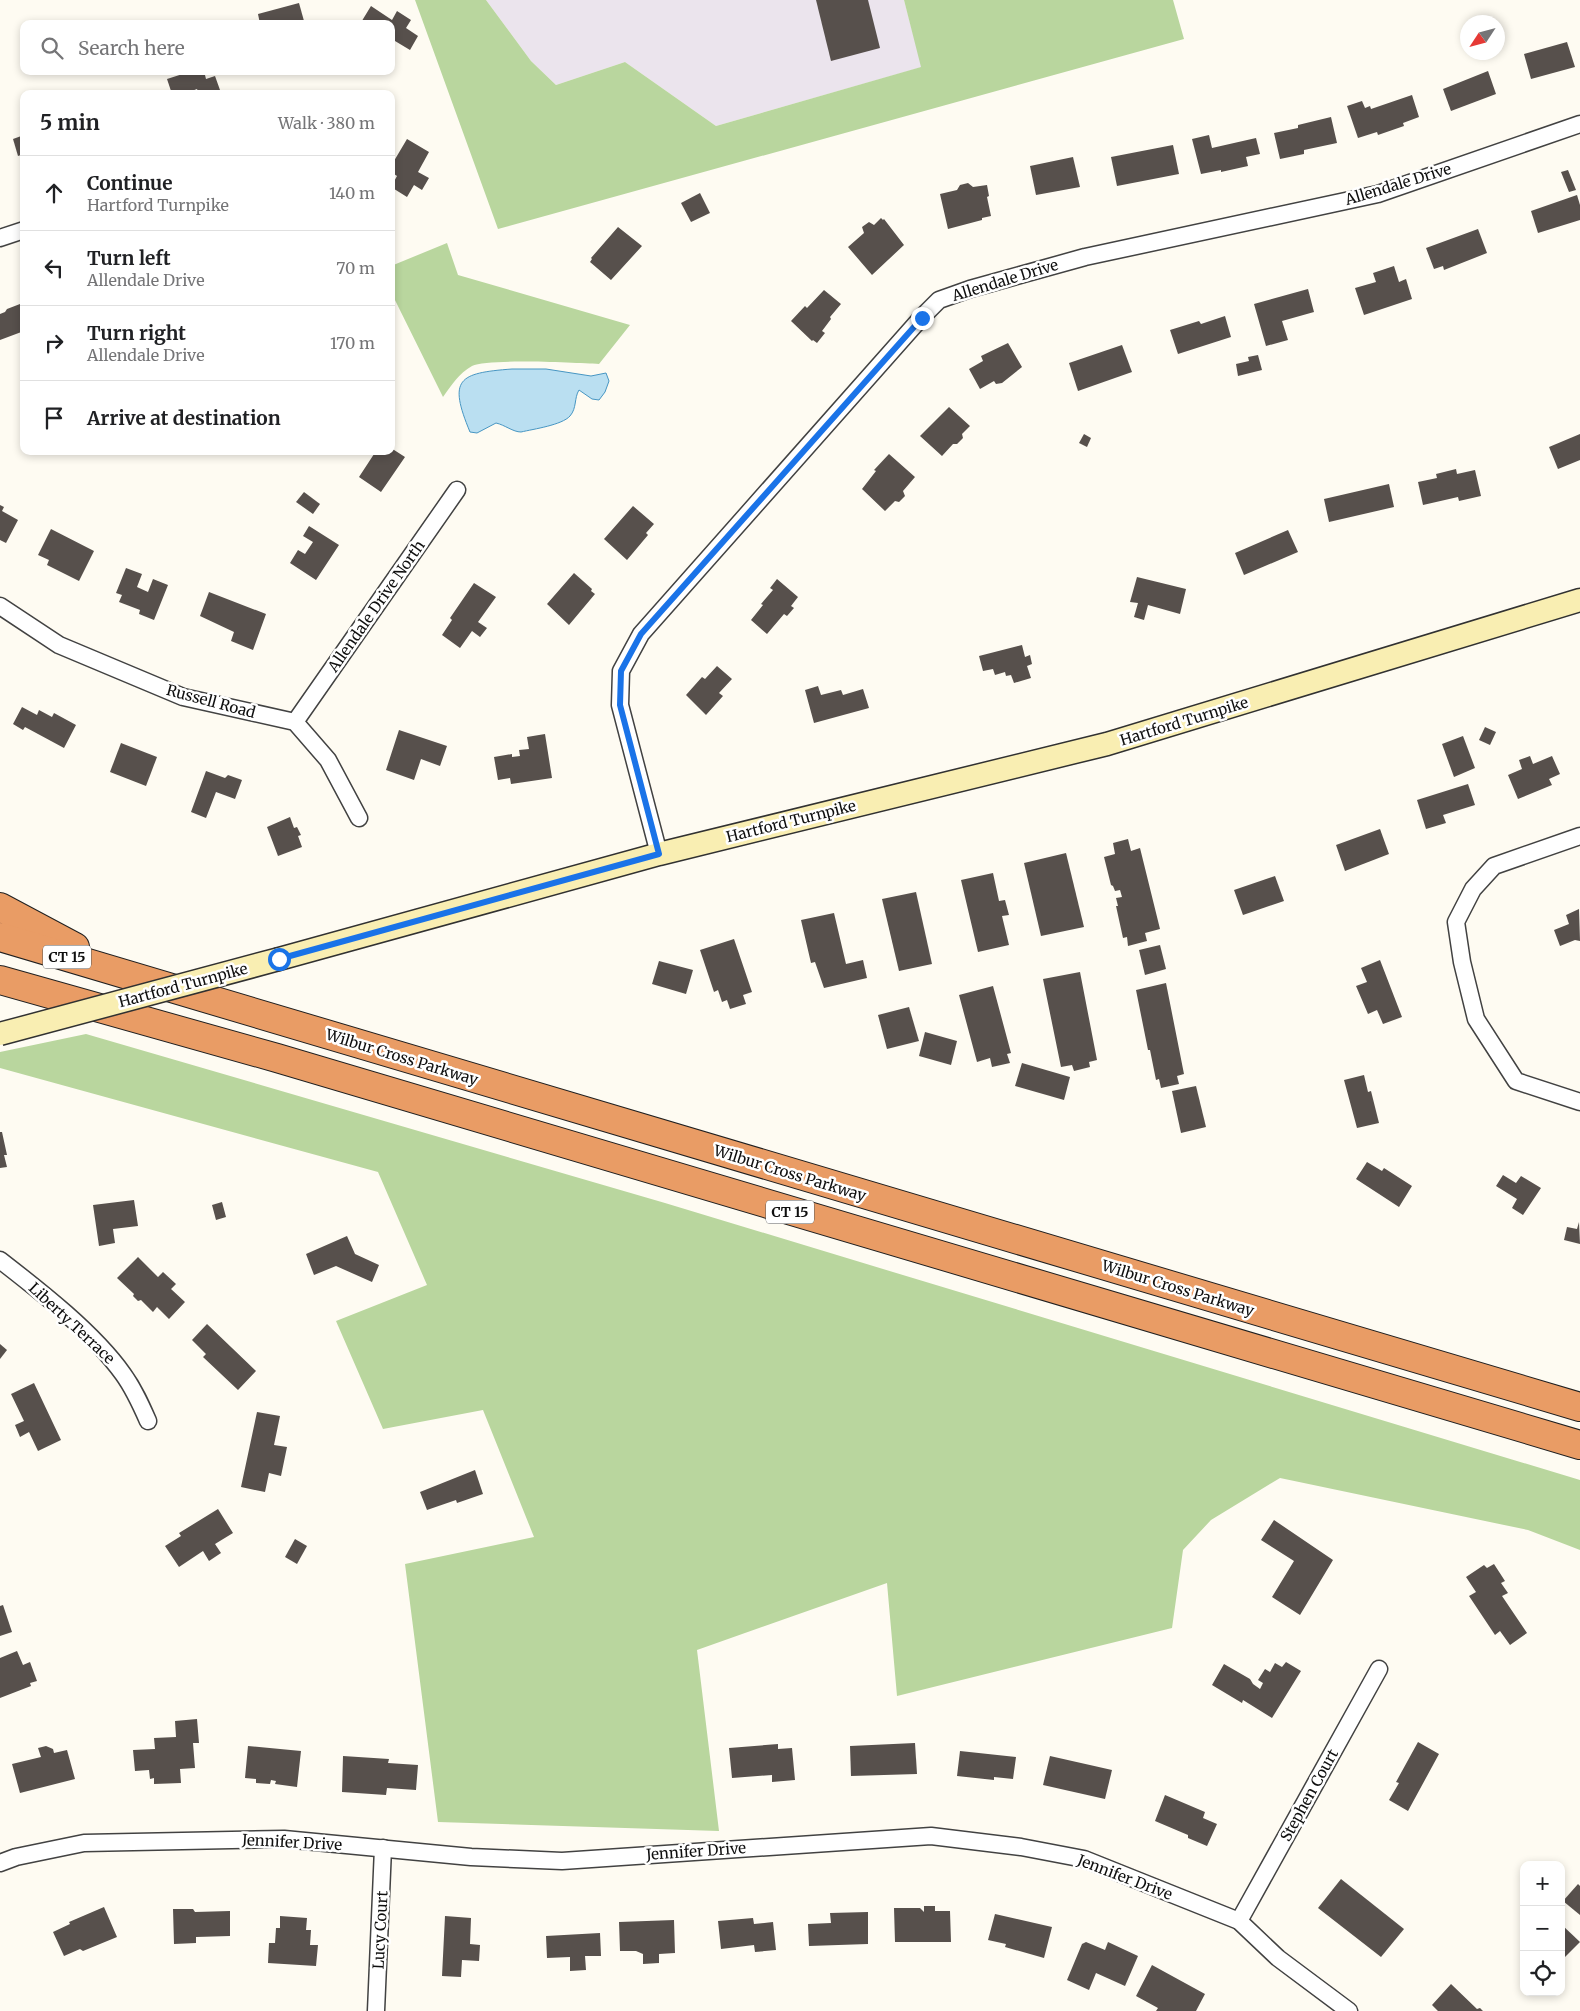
<!DOCTYPE html>
<html lang="en">
<head>
<meta charset="utf-8">
<style>
  :root { --surface:#fff; --page:#f6f6f6; --text:#202124; --muted:#757577; --line:#e0e0e0 }
  body { margin:0; font-family:Merriweather,serif; background:var(--page); color:var(--text) }
  .controls { position:absolute; right:15px; bottom:15px; display:grid; overflow:hidden; border-radius:10px; box-shadow:0 2px 8px #0003 }
  .controls button { width:45px; height:45px; display:grid; place-items:center; padding:0; border:0; border-bottom:1px solid var(--line); background:var(--surface); color:var(--text); font:25px sans-serif }
  .compass { position:absolute; left:1460px; top:15px; width:45px; height:45px; border-radius:50%; background:var(--surface); box-shadow:0 2px 8px #0003; rotate:234deg }
  .stop { position:absolute; width:15px; height:15px; margin:-11px; border:4px solid #1a73e8; border-radius:50%; background:#fff }
  .stop.end { background:#1a73e8; border-color:#fff; box-shadow:0 1px 5px #0008 }
  .list { margin:0; padding:0; list-style:none }
  h2 { display:flex; justify-content:space-between; align-items:center; height:65px; margin:0; padding:0 20px; font-size:21px }
  h2 small { font-size:16px; font-weight:400; color:var(--muted) }
  .list li { display:grid; grid-template-columns:32px 1fr auto; gap:15px; align-items:center; box-sizing:border-box; height:75px; padding:0 20px; border-top:1px solid var(--line) }
  .list b { display:block; font-size:19px; white-space:nowrap }
  .list p { margin:0; font-size:16px; white-space:nowrap; color:var(--muted) }
  .list em { font-size:16px; font-style:normal; color:var(--muted) }
  .icon { flex:none; width:28px; height:28px; fill:none; stroke:currentColor; stroke-width:2; stroke-linecap:round; stroke-linejoin:round }
  .map { position:relative; flex:none; width:1580px; height:2011px; overflow:hidden }
  .search { position:absolute; background:var(--surface); box-shadow:0 2px 8px #0003; left:20px; top:20px; width:375px; height:55px; display:flex; align-items:center; gap:12px; box-sizing:border-box; padding:0 18px; border-radius:10px; color:var(--muted); font-size:19px }
  .panel { position:absolute; background:var(--surface); box-shadow:0 2px 8px #0003; left:20px; top:90px; width:375px; height:365px; border-radius:10px }
  .map>svg:first-child { display:block }
  .industrial { fill:#ebe4ed }
  .forest { fill:#b9d69e }
  .water { fill:#badff1; stroke:#4796c3 }
  .building { fill:#57504c }
  .lines { fill:none; stroke-linecap:round; stroke-linejoin:round }
  .minor-casing { stroke:#424242; stroke-width:19 }
  .secondary-casing { stroke:#313131; stroke-width:25 }
  .motorway-casing { stroke:#202020; stroke-width:30 }
  .minor { stroke:#fff; stroke-width:16 }
  .secondary { stroke:#f9eeb2; stroke-width:22 }
  .motorway { stroke:#e99c65; stroke-width:28 }
  .secondary-bridge-casing { stroke:#313131; stroke-width:25; stroke-linecap:butt }
  .secondary-bridge { stroke:#f9eeb2; stroke-width:22 }
  .route { stroke:#1a73e8; stroke-width:6 }
  .labels { text-anchor:middle; dominant-baseline:central; stroke-width:5; stroke-linejoin:round; paint-order:stroke }
  .shield { fill:#fff; stroke:#575757; stroke-width:1 }
  .shield-label { font-size:14px; font-weight:bold; fill:#0f0f0f }
  .street-label { font-size:15px; fill:#0f0f0f; stroke:#fff }
</style>
</head>
<body>
<div class="map">
<svg width="1580" height="2011" viewBox="0 0 1580 2011">
  <rect width="100%" height="100%" fill="#fefbf2"/>
  <!-- industrial -->
  <path class="industrial" d="M486,0H904L922,67L716,126L625,62L556,85L531,61Z"/>
  <!-- forest -->
  <g class="forest">
    <path d="M415,0H486L531,61L556,85L625,62L716,126L921,67L904,0H1173L1184,39L498,229Z"/>
    <path d="M447,243L458,275L630,325L599,364C576,363 488,358 472,366C459,373 451,386 443,397L391,292V266Z"/>
    <path d="M86,1034L665,1203L1580,1480V1550L1528,1530L1280,1478L1211,1520L1183,1550L1172,1628L897,1696L887,1583L697,1650L719,1831L438,1822L405,1564L534,1537L483,1410L383,1429L336,1321L427,1285L378,1172L0,1068V1052Z"/>
  </g>
  <!-- water -->
  <path class="water" d="M512,369H546L591,376L606,373L609,381L605,392L599,400L592,399L579,390C574,398 577,408 570,416C562,425 534,429 521,432C513,432 505,425 496,423L477,433L470,432C448,379 458,373 512,369Z"/>
  <!-- building -->
  <g class="building">
    <path d="M816,0H868L880,48L831,61Z"/>
    <path d="M299,3L304,21L295,24H260L258,14Z"/>
    <path d="M371,6L392,20L397,11L411,20L406,28L418,36L410,50L395,41L391,47V24H360Z"/>
    <path d="M1567,42L1575,67L1531,79L1524,54Z"/>
    <path d="M192,71H204L206,79L215,76L220,90L209,94H199L197,89L184,94H172L167,79Z"/>
    <path d="M1488,71L1496,94L1451,111L1443,89Z"/>
    <path d="M1412,95L1419,117L1403,123L1404,126L1378,135L1377,132L1358,138L1347,106L1362,101L1365,108L1370,106L1371,109Z"/>
    <path d="M1331,117L1337,143L1304,150V154L1280,159L1274,133L1298,128V125Z"/>
    <path d="M24,135V154L18,156L13,139Z"/>
    <path d="M1209,135L1212,148L1256,138L1260,154L1246,157L1248,166L1221,172V170L1201,174L1192,139Z"/>
    <path d="M407,139L429,152L418,172L429,178L422,190L414,185L407,197L391,187L397,176L391,172V166Z"/>
    <path d="M1173,145L1179,174L1117,186L1111,157Z"/>
    <path d="M1073,157L1080,187L1036,195L1030,166Z"/>
    <path d="M1568,170L1576,190L1569,192L1561,172Z"/>
    <path d="M968,183L973,187L987,185L989,196L987,197L991,216L982,218V220L948,229L940,194L957,190L960,185Z"/>
    <path d="M700,193L710,213L691,222L681,203Z"/>
    <path d="M1577,195L1580,205V220L1538,233L1531,211Z"/>
    <path d="M881,218L883,220L884,219L904,245L872,275L848,247L864,233L862,227L869,222L874,225Z"/>
    <path d="M618,227L642,246L611,280L590,262L592,259L591,258Z"/>
    <path d="M1478,229L1487,253L1444,270L1443,266L1434,269L1426,248Z"/>
    <path d="M1394,266L1399,282L1406,279L1412,299L1364,315L1355,288L1376,282L1373,273Z"/>
    <path d="M1308,289L1314,312L1282,321L1288,340L1266,346L1254,304Z"/>
    <path d="M824,290L841,304L830,317L831,319L822,331L825,333L817,343L813,340L812,341L791,321L805,306L807,308Z"/>
    <path d="M20,304L24,313V331L0,340V314L5,312L7,309Z"/>
    <path d="M1225,316L1231,337L1178,354L1170,330L1199,321L1201,324Z"/>
    <path d="M1008,343L1022,367L1002,383L996,384L994,381L980,389L969,369L983,361L981,356Z"/>
    <path d="M1122,345L1132,372L1078,391L1069,363Z"/>
    <path d="M1258,355L1262,370L1238,376L1236,364L1249,361L1248,357Z"/>
    <path d="M949,407L970,426L962,434L963,438L957,444H953L942,456L920,436Z"/>
    <path d="M1084,434L1091,438L1087,447L1079,443Z"/>
    <path d="M1580,434V460L1558,469L1549,447Z"/>
    <path d="M391,448L405,457L381,492L359,477L376,451H391Z"/>
    <path d="M889,454L915,477L903,491L905,496L899,502L895,501L885,511L862,489L876,471L874,470Z"/>
    <path d="M1456,469L1457,474L1475,470L1481,496L1459,501L1458,497L1423,505L1418,482L1437,478L1436,474Z"/>
    <path d="M1389,484L1394,507L1329,522L1324,499Z"/>
    <path d="M304,492L320,504L313,514L296,502Z"/>
    <path d="M0,505L4,507L2,511L18,520L6,543L0,540Z"/>
    <path d="M633,506L654,524L646,533L648,535L627,560L604,539Z"/>
    <path d="M309,526L339,545L316,580L290,563L298,550L305,554L313,542L303,536Z"/>
    <path d="M51,529L94,551L79,581L47,565L49,560L38,555Z"/>
    <path d="M1288,530L1298,552L1244,575L1235,553Z"/>
    <path d="M126,568L142,574L137,587L148,592L153,579L168,585L154,620L139,614L140,610L119,602L122,595L116,593Z"/>
    <path d="M574,573L592,589L591,591L595,594L569,625L547,604Z"/>
    <path d="M1137,577L1186,589L1180,614L1148,605L1144,620L1134,617L1138,603L1130,602Z"/>
    <path d="M777,579L798,597L791,606L794,608L787,616L784,614L767,634L751,620L763,605L761,604L773,590L770,588Z"/>
    <path d="M474,583L496,597L478,622L487,628L480,637L472,631L460,648L442,635L452,620L450,618Z"/>
    <path d="M209,592L266,614L253,650L231,641L234,632L200,616Z"/>
    <path d="M1022,645L1025,657L1030,655L1032,664L1027,666L1031,678L1014,683L1011,675L1006,676L1005,672L995,675L993,669L983,671L979,656Z"/>
    <path d="M717,666L732,679L719,693L723,696L706,715L686,695L702,677L705,679Z"/>
    <path d="M818,686L821,695L841,690L843,695L863,689L869,708L814,723L805,690Z"/>
    <path d="M22,707L37,715L39,710L52,717L54,713L76,725L64,748L25,727L23,730L13,724Z"/>
    <path d="M1485,727L1496,732L1490,745L1479,740Z"/>
    <path d="M399,730L447,746L440,766L421,759L414,780L386,770Z"/>
    <path d="M545,734L552,778L511,784L510,778L498,780L494,757L512,754V757L520,756L519,750L529,749L527,737Z"/>
    <path d="M1463,736L1475,768L1454,777L1442,744Z"/>
    <path d="M121,743L157,757L146,786L110,772Z"/>
    <path d="M1530,756L1533,764L1552,756L1560,774L1549,779L1552,785L1518,799L1508,775L1522,769L1519,760Z"/>
    <path d="M206,771L225,778L228,775L242,780L235,799L216,792L206,818L191,812Z"/>
    <path d="M1468,784L1475,805L1443,815L1446,823L1426,829L1417,800Z"/>
    <path d="M290,817L294,828L297,827L301,835L298,836L302,847L278,856L267,827Z"/>
    <path d="M1380,829L1389,854L1345,871L1336,845Z"/>
    <path d="M1128,839L1131,851L1140,848L1160,929L1145,933L1147,941L1128,946L1127,937L1123,938L1116,906H1118L1116,898L1122,897L1120,890L1115,891L1113,886L1111,885L1104,857L1115,854L1113,843Z"/>
    <path d="M1066,853L1084,927L1041,936L1024,863Z"/>
    <path d="M993,873L999,901L1005,900L1009,915L1002,916L1009,945L978,952L961,880Z"/>
    <path d="M1275,876L1284,901L1243,915L1234,890Z"/>
    <path d="M916,892L932,964L899,971L882,899Z"/>
    <path d="M1579,909L1580,941L1575,940L1560,946L1554,930L1569,924L1566,915Z"/>
    <path d="M834,913L846,964L863,960L867,978L824,988L815,962L811,963L801,920Z"/>
    <path d="M734,939L752,992L743,995L746,1004L730,1009L727,1000L722,1002L718,990L714,992L700,950Z"/>
    <path d="M1160,945L1166,969L1145,975L1139,950Z"/>
    <path d="M1380,960L1402,1017L1383,1024L1377,1010L1368,1014L1356,986L1367,982L1361,968Z"/>
    <path d="M659,961L693,970L686,994L652,984Z"/>
    <path d="M1080,972L1097,1060L1089,1062L1090,1067L1074,1071L1072,1065L1061,1067L1043,979Z"/>
    <path d="M1166,983L1184,1074L1177,1076L1179,1084L1161,1088L1159,1079L1156,1080L1150,1050H1148L1136,990Z"/>
    <path d="M993,986L1011,1053L1007,1054L1010,1063L992,1067L990,1058L977,1062L959,995Z"/>
    <path d="M909,1007L919,1041L887,1049L878,1015Z"/>
    <path d="M925,1032L957,1041L951,1065L919,1056Z"/>
    <path d="M1022,1063L1070,1077L1064,1100L1015,1086Z"/>
    <path d="M1364,1075L1368,1092L1371,1091L1379,1123L1357,1128L1344,1080Z"/>
    <path d="M1196,1086L1206,1127L1181,1133L1172,1091Z"/>
    <path d="M0,1132H2L7,1155H4L7,1167L0,1168Z"/>
    <path d="M1367,1162L1382,1171L1384,1168L1412,1186L1399,1207L1356,1179Z"/>
    <path d="M1503,1175L1516,1183L1521,1176L1541,1188L1523,1215L1512,1208L1517,1199L1496,1186Z"/>
    <path d="M134,1200L138,1226L113,1229L115,1243L99,1246L93,1205Z"/>
    <path d="M222,1202L226,1217L216,1220L212,1205Z"/>
    <path d="M1579,1222L1580,1244L1564,1240L1567,1227L1577,1229Z"/>
    <path d="M347,1236L355,1254L379,1265L372,1282L336,1266L314,1275L306,1254Z"/>
    <path d="M138,1257L158,1277L163,1272L176,1284L171,1289L185,1302L169,1319L157,1307L153,1312L141,1300L138,1301L133,1296L134,1294L117,1278Z"/>
    <path d="M207,1324L256,1371L238,1390L203,1357L206,1354L192,1340Z"/>
    <path d="M0,1344L7,1350L0,1359Z"/>
    <path d="M34,1383L61,1440L38,1451L29,1432L20,1437L15,1425L24,1421L11,1394Z"/>
    <path d="M257,1412L280,1416L274,1445L287,1447L281,1476L269,1473L265,1492L241,1487Z"/>
    <path d="M475,1470L483,1494L457,1503L456,1500L427,1510L420,1492Z"/>
    <path d="M218,1509L233,1533L215,1544L221,1553L209,1561L203,1551L179,1567L165,1546L181,1536L179,1533Z"/>
    <path d="M1274,1520L1333,1560L1300,1615L1272,1597L1294,1561L1261,1540Z"/>
    <path d="M295,1539L307,1546L297,1564L285,1557Z"/>
    <path d="M1494,1564L1505,1581L1501,1583L1508,1593L1502,1596L1527,1633L1510,1645L1500,1631L1495,1635L1469,1596L1476,1592L1466,1577L1484,1565L1487,1568Z"/>
    <path d="M3,1605L12,1632L0,1636V1606Z"/>
    <path d="M17,1651L23,1665L30,1662L37,1681L30,1683L31,1686L0,1698V1658Z"/>
    <path d="M1286,1662L1301,1671L1272,1718L1243,1700L1242,1703L1212,1685L1224,1664L1250,1679L1253,1684L1260,1689L1263,1683L1258,1680L1265,1669L1270,1672L1275,1663L1282,1667Z"/>
    <path d="M197,1719L199,1743H193L195,1768L180,1769L181,1783L154,1784V1778L150,1779L149,1770L135,1771L133,1750L155,1749L154,1738L176,1737L175,1721Z"/>
    <path d="M1418,1742L1439,1754L1408,1811L1389,1800L1399,1783L1396,1782Z"/>
    <path d="M915,1743L917,1774L851,1776L850,1746Z"/>
    <path d="M778,1744V1749L792,1748L795,1780L772,1782V1775L732,1778L729,1748Z"/>
    <path d="M46,1746L53,1749L54,1753L67,1750L75,1779L20,1793L12,1764L41,1757L38,1748Z"/>
    <path d="M248,1746L301,1751L297,1787L275,1784L276,1781L271,1780L270,1784L256,1783V1779L245,1778Z"/>
    <path d="M960,1751L1016,1757L1013,1779L994,1777V1780L957,1776Z"/>
    <path d="M343,1756L389,1759L388,1763L418,1765L416,1790L387,1788L386,1795L342,1792Z"/>
    <path d="M1050,1756L1112,1770L1105,1799L1043,1785Z"/>
    <path d="M1165,1795L1205,1812L1203,1818L1217,1824L1207,1846L1188,1838V1835L1155,1821Z"/>
    <path d="M1341,1879L1404,1929L1381,1957L1318,1908Z"/>
    <path d="M1578,1884L1580,1886V1915L1563,1901Z"/>
    <path d="M924,1906H935V1911H950L951,1942H895L894,1908H920L924,1912Z"/>
    <path d="M104,1907L117,1937L83,1951L80,1949L64,1956L53,1932L70,1924L69,1922Z"/>
    <path d="M173,1909H193L195,1912L230,1911V1936L196,1937V1943L174,1944Z"/>
    <path d="M868,1912V1944L809,1946L808,1924L831,1923L830,1913Z"/>
    <path d="M995,1914L1052,1927L1044,1958L1005,1947L1006,1944L988,1940Z"/>
    <path d="M280,1916L307,1918L306,1930H311L310,1945H318L316,1966L268,1963L269,1943H275L276,1928H280Z"/>
    <path d="M445,1916L471,1918L470,1944L480,1945L479,1961L462,1960L461,1977L442,1976Z"/>
    <path d="M753,1918L754,1924L773,1922L776,1950L755,1952L754,1945L721,1949L718,1921Z"/>
    <path d="M674,1920L675,1953L659,1954V1963L643,1964V1954L636,1951H620L619,1922Z"/>
    <path d="M1561,1924L1580,1942L1561,1961Z"/>
    <path d="M600,1933L601,1956H585L586,1970L570,1971V1957L547,1958L546,1936Z"/>
    <path d="M1086,1942L1105,1950L1108,1942L1138,1956L1125,1986L1096,1973L1089,1990L1067,1980L1082,1944Z"/>
    <path d="M1152,1965L1205,1994L1196,2011H1156L1158,2008L1136,1996Z"/>
    <path d="M1451,1984L1477,2009L1480,2008L1483,2011H1438L1432,2005Z"/>
  </g>
  <g class="lines">
    <defs>
      <g id="minor">
        <path d="M0,238L24,230"/>
        <path d="M0,606L59,645L183,697L295,722L328,760L359,818"/>
        <path d="M295,722L457,490"/>
        <path d="M1580,836L1494,866L1473,889L1456,922L1462,962L1476,1019L1516,1081L1580,1102"/>
        <path d="M659,854L620,705L621,671L641,634L921,318L939,300L970,289L1085,257L1378,194L1580,124"/>
        <path d="M0,1260C40,1291 94,1333 123,1374C134,1389 141,1405 148,1421"/>
        <path d="M0,1863L16,1857L84,1843L284,1839L471,1857L562,1861L931,1836L1021,1847L1084,1859L1239,1921L1278,1958L1349,2011"/>
        <path d="M1239,1921L1379,1669"/>
        <path d="M376,2011L383,1848"/>
      </g>
      <path id="secondary" d="M279,959L659,854L1107,744L1580,600"/>
      <g id="motorway">
        <path d="M0,907L75,947"/>
        <path d="M0,937L1580,1407"/>
        <path d="M0,980L277,1058L1580,1445"/>
      </g>
    </defs>
    <!-- minor casing -->
    <use href="#minor" class="minor-casing"/>
    <!-- secondary casing -->
    <use href="#secondary" class="secondary-casing"/>
    <!-- motorway casing -->
    <use href="#motorway" class="motorway-casing"/>
    <!-- minor -->
    <use href="#minor" class="minor"/>
    <!-- secondary -->
    <use href="#secondary" class="secondary"/>
    <!-- motorway -->
    <use href="#motorway" class="motorway"/>
    <defs>
      <path id="secondary-bridge" d="M0,1034L279,959"/>
    </defs>
    <!-- secondary-bridge casing -->
    <use href="#secondary-bridge" class="secondary-bridge-casing"/>
    <!-- secondary-bridge -->
    <use href="#secondary-bridge" class="secondary-bridge"/>
  </g>
  <g class="lines">
    <!-- route -->
    <path class="route" d="M279,959L659,854L620,705L621,671L641,634L922,318"/>
  </g>
  <g class="labels">
    <!-- shield labels -->
    <g class="shield">
      <rect x="43" y="945.5" width="48" height="23" rx="4"/>
      <rect x="766" y="1200.5" width="48" height="23" rx="4"/>
    </g>
    <g class="shield-label">
      <text x="67" y="957">CT 15</text>
      <text x="790" y="1212">CT 15</text>
    </g>
    <!-- street labels -->
    <g class="street-label">
      <text transform="translate(1398 184) rotate(-17)">Allendale Drive</text>
      <text transform="translate(1005 280) rotate(-17)">Allendale Drive</text>
      <text transform="translate(376 606) rotate(-55)">Allendale Drive North</text>
      <text transform="translate(211 701) rotate(15)">Russell Road</text>
      <text transform="translate(1184 721) rotate(-17)">Hartford Turnpike</text>
      <text transform="translate(791 821) rotate(-14)">Hartford Turnpike</text>
      <text transform="translate(183 985) rotate(-15)">Hartford Turnpike</text>
      <text transform="translate(402 1057) rotate(17)">Wilbur Cross Parkway</text>
      <text transform="translate(790 1173) rotate(17)">Wilbur Cross Parkway</text>
      <text transform="translate(1178 1288) rotate(17)">Wilbur Cross Parkway</text>
      <text transform="translate(72 1323) rotate(43)">Liberty Terrace</text>
      <text transform="translate(1309 1795) rotate(-61)">Stephen Court</text>
      <text transform="translate(292 1842) rotate(3)">Jennifer Drive</text>
      <text transform="translate(696 1851) rotate(-4)">Jennifer Drive</text>
      <text transform="translate(1125 1877) rotate(21)">Jennifer Drive</text>
      <text transform="translate(380 1930) rotate(-87)">Lucy Court</text>
    </g>
  </g>
</svg>
<div class="controls">
<button>+</button>
<button>−</button>
<button><svg class="icon" aria-label="locate" viewBox="0 0 24 24"><circle cx="12" cy="12" r="6"/><path d="M12 2v4M12 18v4M2 12h4M18 12h4"/></svg></button>
</div>
<svg class="compass" viewBox="-18 -18 36 36"><path d="M0-13l5 13h-10z" fill="#e53935"/><path d="M0 13l5-13h-10z" fill="#757577"/></svg>
<div class="stop" style="left:279px;top:959px"></div>
<div class="stop end" style="left:922px;top:318px"></div>
<div class="search"><svg class="icon" aria-label="search" viewBox="0 0 24 24"><circle cx="10" cy="10" r="6"/><path d="M15 15l6 6"/></svg>Search here</div>
<section class="panel">
<h2>5 min<small>Walk · 380 m</small></h2>
<ul class="list">
<li><svg class="icon" aria-label="ahead" viewBox="0 0 24 24"><path d="M12 20V5M6 11l6-6 6 6"/></svg><div><b>Continue</b><p>Hartford Turnpike</p></div><em>140 m</em></li>
<li><svg class="icon" aria-label="left" viewBox="0 0 24 24"><path d="M17 20v-9H6M10 6l-5 5 5 5"/></svg><div><b>Turn left</b><p>Allendale Drive</p></div><em>70 m</em></li>
<li><svg class="icon" aria-label="right" viewBox="0 0 24 24"><path d="M7 20v-9h11M14 6l5 5-5 5"/></svg><div><b>Turn right</b><p>Allendale Drive</p></div><em>170 m</em></li>
<li><svg class="icon" aria-label="arrive" viewBox="0 0 24 24"><path d="M6 21V4h12l-3 4 3 4H6"/></svg><div><b>Arrive at destination</b></div></li>
</ul>
</section>
</div>
</body>
</html>
